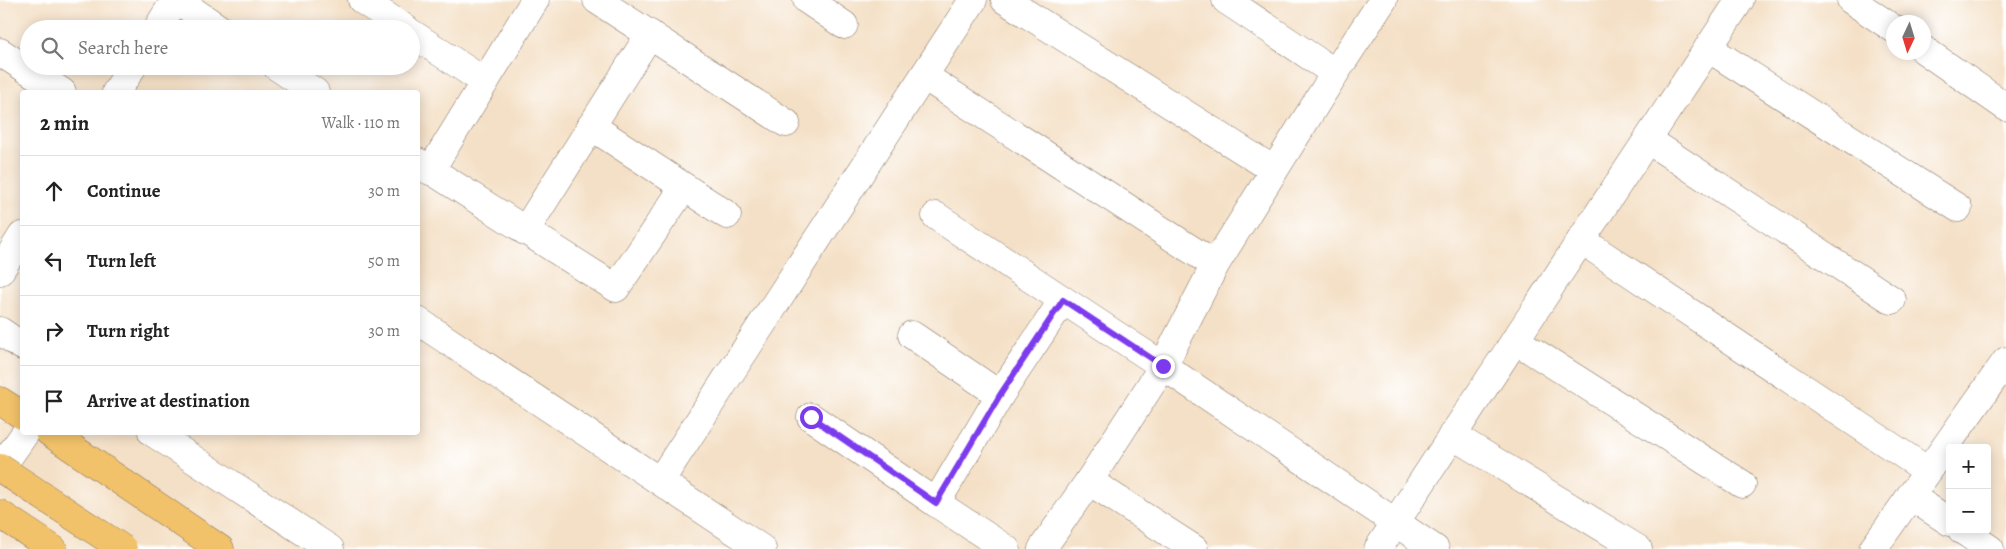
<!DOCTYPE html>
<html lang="en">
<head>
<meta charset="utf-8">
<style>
  :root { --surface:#fff; --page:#f2f2f2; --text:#222; --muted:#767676; --line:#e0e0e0 }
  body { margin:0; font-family:Alegreya,serif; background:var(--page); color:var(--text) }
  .controls { position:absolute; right:15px; bottom:15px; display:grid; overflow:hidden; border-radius:5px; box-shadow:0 2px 12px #0003 }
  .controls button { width:45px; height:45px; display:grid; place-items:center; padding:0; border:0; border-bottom:1px solid var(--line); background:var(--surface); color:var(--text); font:25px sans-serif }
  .compass { position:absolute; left:1886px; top:15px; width:45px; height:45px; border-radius:50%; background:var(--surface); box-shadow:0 2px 12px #0003; rotate:184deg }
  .stop { position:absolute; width:15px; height:15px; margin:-11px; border:4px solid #7c3aed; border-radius:50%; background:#fff }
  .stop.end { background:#7c3aed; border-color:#fff; box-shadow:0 1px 5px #0008 }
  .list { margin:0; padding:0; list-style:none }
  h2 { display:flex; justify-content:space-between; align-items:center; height:65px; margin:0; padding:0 20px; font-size:21px }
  h2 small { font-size:16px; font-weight:400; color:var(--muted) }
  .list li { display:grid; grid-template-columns:32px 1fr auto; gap:15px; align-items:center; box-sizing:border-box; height:70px; padding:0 20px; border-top:1px solid var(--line) }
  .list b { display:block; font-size:19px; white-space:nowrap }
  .list em { font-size:16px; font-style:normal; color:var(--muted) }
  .icon { flex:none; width:28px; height:28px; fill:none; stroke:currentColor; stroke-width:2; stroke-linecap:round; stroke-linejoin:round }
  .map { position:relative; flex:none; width:2006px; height:549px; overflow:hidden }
  .search { position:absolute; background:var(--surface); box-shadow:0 2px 12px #0003; left:20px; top:20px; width:400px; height:55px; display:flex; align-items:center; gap:12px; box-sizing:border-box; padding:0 18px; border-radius:28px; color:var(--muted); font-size:19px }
  .panel { position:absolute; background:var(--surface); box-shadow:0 2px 12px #0003; left:20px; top:90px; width:400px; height:345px; border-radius:5px }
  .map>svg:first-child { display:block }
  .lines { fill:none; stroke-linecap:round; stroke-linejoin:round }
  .minor-casing { stroke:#7c6a59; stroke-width:29 }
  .major-casing { stroke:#7c6a59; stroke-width:29 }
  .highway-casing { stroke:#7c6a59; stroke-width:29 }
  .minor { stroke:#fff; stroke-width:28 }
  .major { stroke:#f2c26a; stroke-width:28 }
  .highway { stroke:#f2c26a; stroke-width:28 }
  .highway-bridge-casing { stroke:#7c6a59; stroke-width:29; stroke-linecap:butt }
  .highway-bridge { stroke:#f2c26a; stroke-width:28 }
  .route { stroke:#7c3aed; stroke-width:6 }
</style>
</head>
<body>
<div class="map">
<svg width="2006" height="549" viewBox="0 0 2006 549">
  <rect width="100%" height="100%" fill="#fff"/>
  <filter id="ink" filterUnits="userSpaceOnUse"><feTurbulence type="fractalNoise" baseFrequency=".02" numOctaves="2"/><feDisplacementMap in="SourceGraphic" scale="10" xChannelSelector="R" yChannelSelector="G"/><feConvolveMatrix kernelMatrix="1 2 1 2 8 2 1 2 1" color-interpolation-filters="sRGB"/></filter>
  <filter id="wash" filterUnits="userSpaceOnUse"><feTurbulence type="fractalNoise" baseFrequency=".0096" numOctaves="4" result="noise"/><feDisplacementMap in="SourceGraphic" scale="20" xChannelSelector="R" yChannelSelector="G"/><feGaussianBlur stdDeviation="1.12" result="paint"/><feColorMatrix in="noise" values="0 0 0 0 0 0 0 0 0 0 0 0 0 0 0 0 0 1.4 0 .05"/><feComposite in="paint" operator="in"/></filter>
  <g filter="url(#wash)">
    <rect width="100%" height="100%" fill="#f4e0c6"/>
  </g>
  <g filter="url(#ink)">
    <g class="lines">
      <defs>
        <g id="minor">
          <path d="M177,0L220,29"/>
          <path d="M362,0L406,29"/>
          <path d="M597,0L786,123"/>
          <path d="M807,0L844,25"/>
          <path d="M1005,0L1274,170"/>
          <path d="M1226,0L1335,73"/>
          <path d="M1851,0L1894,29"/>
          <path d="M157,29L175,0"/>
          <path d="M411,33L485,82"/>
          <path d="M1708,48L1958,208"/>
          <path d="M1924,50L2006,107"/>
          <path d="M0,52L62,92"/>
          <path d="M276,66L315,92"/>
          <path d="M924,76L1215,265"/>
          <path d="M116,92L133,66"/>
          <path d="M591,126L727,215"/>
          <path d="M1648,140L1892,300"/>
          <path d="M418,162L616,288L684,187"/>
          <path d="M430,171L535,0"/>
          <path d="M936,216L1163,366L1215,265L1335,73L1383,0"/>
          <path d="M525,231L650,34"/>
          <path d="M1581,240L1740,0"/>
          <path d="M0,271L22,236"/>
          <path d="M418,321L762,549"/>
          <path d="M0,331L22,346"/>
          <path d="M912,335L1000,395L936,503L1006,549"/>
          <path d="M1515,340L1742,484"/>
          <path d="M1000,395L1063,300"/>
          <path d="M811,417L936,503"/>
          <path d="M152,432L330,549"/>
          <path d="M1452,435L1638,549"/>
          <path d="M0,469L26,432"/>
          <path d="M660,481L973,0"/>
          <path d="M1089,481L1194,549"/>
          <path d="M1910,496L1950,522"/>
          <path d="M1962,530L1990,549"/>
          <path d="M1042,549L1089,481L1163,366L1435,549"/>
          <path d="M1378,549L1581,240L1928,471"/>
          <path d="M1873,549L2006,361"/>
        </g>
        <g id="major">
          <path d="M0,401L22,415"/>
          <path d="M49,432L220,549"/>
        </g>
        <path id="highway" d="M0,514L53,549"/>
      </defs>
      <!-- minor casing -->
      <use href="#minor" class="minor-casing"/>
      <!-- major casing -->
      <use href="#major" class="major-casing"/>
      <!-- highway casing -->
      <use href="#highway" class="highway-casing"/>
      <!-- minor -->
      <use href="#minor" class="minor"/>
      <!-- major -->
      <use href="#major" class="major"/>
      <!-- highway -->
      <use href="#highway" class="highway"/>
      <defs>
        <path id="highway-bridge" d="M0,468L123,549"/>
      </defs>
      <!-- highway-bridge casing -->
      <use href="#highway-bridge" class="highway-bridge-casing"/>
      <!-- highway-bridge -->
      <use href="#highway-bridge" class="highway-bridge"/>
    </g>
  </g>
  <g class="lines" filter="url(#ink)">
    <!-- route -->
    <path class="route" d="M811,417L936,503L1000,395L1063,300L1163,366"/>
  </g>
</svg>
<div class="controls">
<button>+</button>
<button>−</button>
</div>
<svg class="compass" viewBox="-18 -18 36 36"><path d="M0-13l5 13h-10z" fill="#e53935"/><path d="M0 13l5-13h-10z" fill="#767676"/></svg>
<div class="stop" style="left:811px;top:417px"></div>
<div class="stop end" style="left:1163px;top:366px"></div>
<div class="search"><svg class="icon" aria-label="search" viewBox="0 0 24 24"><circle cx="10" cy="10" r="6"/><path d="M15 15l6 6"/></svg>Search here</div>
<section class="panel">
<h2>2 min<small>Walk · 110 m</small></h2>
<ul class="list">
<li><svg class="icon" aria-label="ahead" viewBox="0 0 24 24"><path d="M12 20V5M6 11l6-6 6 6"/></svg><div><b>Continue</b></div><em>30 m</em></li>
<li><svg class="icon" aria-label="left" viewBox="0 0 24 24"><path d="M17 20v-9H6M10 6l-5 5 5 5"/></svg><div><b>Turn left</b></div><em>50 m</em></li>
<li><svg class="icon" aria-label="right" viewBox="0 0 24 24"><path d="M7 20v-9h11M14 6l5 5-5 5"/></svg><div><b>Turn right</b></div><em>30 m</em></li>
<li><svg class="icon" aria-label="arrive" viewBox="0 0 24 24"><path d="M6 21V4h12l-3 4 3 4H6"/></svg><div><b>Arrive at destination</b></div></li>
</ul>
</section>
</div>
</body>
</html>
